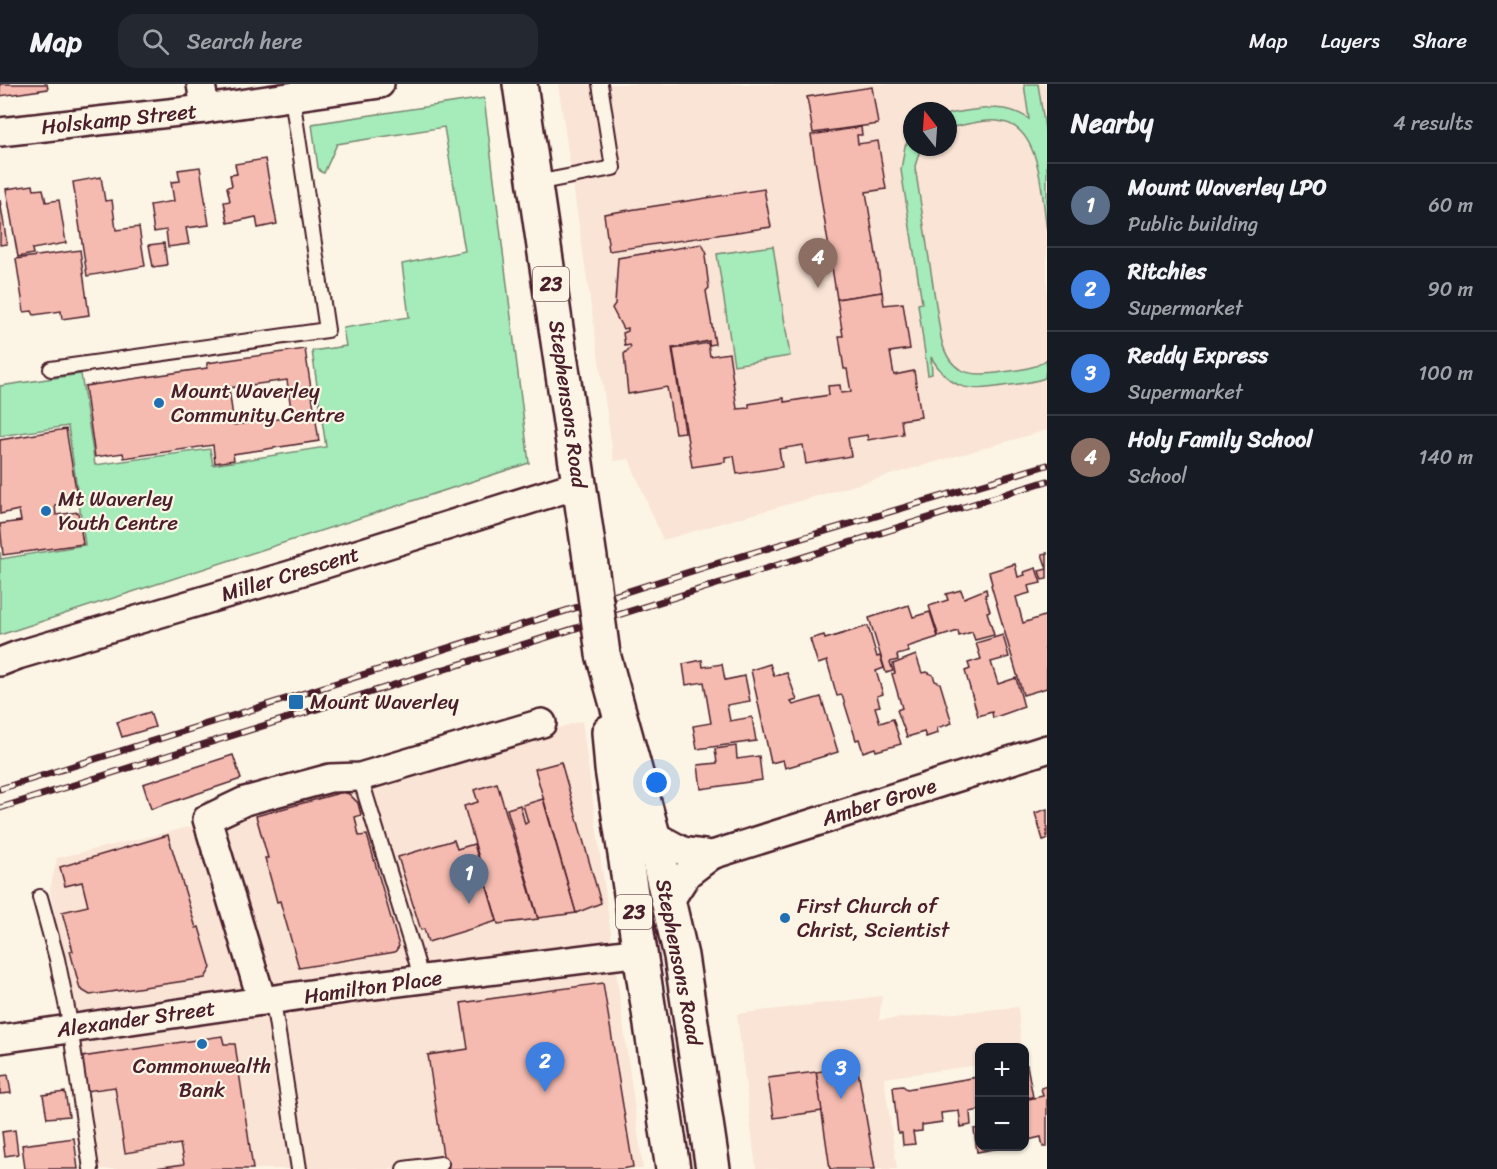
<!DOCTYPE html>
<html lang="en">
<head>
<meta charset="utf-8">
<style>
  :root { --surface:#171b24; --page:#242831; --text:#f1f3f6; --muted:#9ea1a6; --line:#363941; --accent:#0b8043 }
  body { margin:0; font-family:Sriracha,sans-serif; background:var(--page); color:var(--text) }
  .controls { position:absolute; right:18px; bottom:18px; display:grid; overflow:hidden; border-radius:12px; box-shadow:0 2px 4px #0004 }
  .controls button { width:54px; height:54px; display:grid; place-items:center; padding:0; border:0; border-bottom:2px solid var(--line); background:var(--surface); color:var(--text); font:30px sans-serif }
  .compass { position:absolute; left:903px; top:18px; width:54px; height:54px; border-radius:50%; background:var(--surface); box-shadow:0 2px 4px #0004; rotate:343deg }
  .you { position:absolute; left:657px; top:699px; width:21px; height:21px; margin:-15px; border:4px solid #fff; border-radius:50%; background:#1a73e8; box-shadow:0 0 0 9px #1a73e833 }
  .badge { display:grid; place-items:center; width:39px; height:39px; border-radius:50%; background:var(--accent); color:#fff; font-size:20px; font-weight:700 }
  .pin { position:absolute; translate:-50% -50px; filter:drop-shadow(0 2px 3px #0008) }
  .pin::after { content:''; position:absolute; top:32px; width:21px; height:18px; background:inherit; clip-path:polygon(0 0,100% 0,50% 100%) }
  .list { margin:0; padding:0; list-style:none }
  h2 { display:flex; justify-content:space-between; align-items:center; height:78px; margin:0; padding:0 24px; font-size:26px }
  h2 small { font-size:20px; font-weight:400; color:var(--muted) }
  .list li { display:grid; grid-template-columns:39px 1fr auto; gap:18px; align-items:center; box-sizing:border-box; height:84px; padding:0 24px; border-top:2px solid var(--line) }
  .list b { display:block; font-size:22px; white-space:nowrap }
  .list p { margin:0; font-size:20px; white-space:nowrap; color:var(--muted) }
  .list em { font-size:20px; font-style:normal; color:var(--muted) }
  .icon { flex:none; width:33px; height:33px; fill:none; stroke:currentColor; stroke-width:2; stroke-linecap:round; stroke-linejoin:round }
  .map { position:relative; flex:none; width:1047px; height:1085px; overflow:hidden }
  header { display:flex; align-items:center; gap:36px; box-sizing:border-box; height:84px; padding:0 30px; background:var(--surface); border-bottom:2px solid var(--line) }
  header strong { font-size:28px }
  nav { display:flex; gap:33px; margin-inline-start:auto; font-size:21px }
  .search { width:420px; height:54px; background:var(--page); display:flex; align-items:center; gap:15px; box-sizing:border-box; padding:0 21px; border-radius:18px; color:var(--muted); font-size:22px }
  main { display:flex }
  aside { flex:1; background:var(--surface) }
  .map>svg:first-child { display:block }
  .built { fill:#fae4d5; fill-rule:evenodd }
  .green { fill:#a5ecba; stroke:#788672; stroke-width:1.5 }
  .building { fill:#f5bbb0; stroke:#4a1f2b; stroke-width:1.5; fill-rule:evenodd }
  .lines { fill:none; stroke-linecap:round; stroke-linejoin:round }
  .lane-casing { stroke:#4a1f2b; stroke-width:18 }
  .street-casing { stroke:#4a1f2b; stroke-width:32 }
  .primary-casing { stroke:#4a1f2b; stroke-width:38 }
  .lane { stroke:#fcf5e5; stroke-width:14 }
  .street { stroke:#fcf5e5; stroke-width:27 }
  .primary { stroke:#fcf5e5; stroke-width:33 }
  .rail-casing { stroke:#4a1f2b; stroke-width:7 }
  .rail { stroke:#fcf5e5; stroke-width:4.5; stroke-dasharray:14; stroke-linecap:butt }
  .primary-bridge-casing { stroke:#4a1f2b; stroke-width:38; stroke-linecap:butt }
  .primary-bridge { stroke:#fcf5e5; stroke-width:33 }
  .poi-dot { fill:#1f6fb2; stroke:#fcf5e5; stroke-width:2 }
  .labels { text-anchor:middle; dominant-baseline:central; stroke-width:4.5; stroke-linejoin:round; paint-order:stroke }
  .shield { fill:#fcf5e5; stroke:#7f5f63; stroke-width:1.5 }
  .shield-label { font-size:20px; font-weight:bold; fill:#4a1f2b }
  .street-label { font-size:21px; fill:#4a1f2b; stroke:#fcf5e5 }
  .poi-label { font-size:21px; fill:#4a1f2b; stroke:#fcf5e5; text-anchor:start }
</style>
</head>
<body>
<header>
<strong>Map</strong>
<div class="search"><svg class="icon" aria-label="search" viewBox="0 0 24 24"><circle cx="10" cy="10" r="6"/><path d="M15 15l6 6"/></svg>Search here</div>
<nav><a>Map</a><a>Layers</a><a>Share</a></nav>
</header>
<main>
<div class="map">
<svg width="1047" height="1085" viewBox="0 0 1047 1085">
  <rect width="100%" height="100%" fill="#fcf5e5"/>
  <filter id="ink" filterUnits="userSpaceOnUse"><feTurbulence type="fractalNoise" baseFrequency=".0167" numOctaves="2"/><feDisplacementMap in="SourceGraphic" scale="12" xChannelSelector="R" yChannelSelector="G"/><feConvolveMatrix kernelMatrix="1 2 1 2 8 2 1 2 1" color-interpolation-filters="sRGB"/></filter>
  <g filter="url(#ink)">
    <!-- built -->
    <g class="built">
      <path d="M558,0H1047V346L663,456L629,375L614,377ZM912,27H948V63H912Z"/>
      <path d="M582,637L643,1085H96L50,805L57,774L224,735L372,697Z"/>
      <path d="M882,912L879,936L1018,923L1021,963L980,964L979,981L884,994L897,1085H756L737,930Z"/>
    </g>
    <!-- green -->
    <g class="green">
      <path d="M1024,0H1038L1047,58V147C1042,115 1042,45 1003,38C986,34 965,41 948,44V30C976,26 1004,17 1029,35Z"/>
      <path d="M484,14L529,379L0,551V468L1,475L85,461L68,342L0,352V302L81,290L95,381L210,365L213,381L326,363L312,267L346,262L343,244L409,233L402,180L465,167L444,43L337,60L324,89L321,88L318,84L312,40Z"/>
      <path d="M912,51V63H921L915,82L941,254C950,296 977,292 1011,287C1024,285 1037,284 1047,275L1045,294C1032,299 1018,300 1003,302C968,308 951,306 931,273L932,290L928,291L918,220L922,219L901,86L905,62Z"/>
      <path d="M773,162L790,272L734,281L717,170Z"/>
    </g>
    <!-- building -->
    <g class="building">
      <path d="M0,0H47L48,5L0,12Z"/>
      <path d="M872,3L878,40L813,49L807,13Z"/>
      <path d="M861,43L862,51H857L858,60L878,57L886,105L866,108L882,208L837,215L811,51Z"/>
      <path d="M265,75L277,140L258,144L256,133L228,139L224,118L230,117L227,103L232,102L230,91L237,90L235,80Z"/>
      <path d="M200,83L209,141L186,144L189,160L168,163L166,146L154,148L150,121L174,117L171,98L180,97L178,86Z"/>
      <path d="M101,93L105,117L112,116L116,146L139,143L145,182L87,192L73,98Z"/>
      <path d="M33,101L34,106L43,105L46,118L59,116L66,159L32,165L33,170L18,173L6,105Z"/>
      <path d="M764,105L771,143L609,167L604,130Z"/>
      <path d="M0,116L7,160L0,161Z"/>
      <path d="M164,159L167,181L153,183L149,161Z"/>
      <path d="M702,160L707,170L705,172L709,204L706,207L715,260L709,261V257L672,264L685,348L675,349L667,303L628,310L624,270L631,263L630,261L625,262L623,249L628,247V244L623,245L612,224L615,220L618,174Z"/>
      <path d="M80,166L89,231L62,235L61,227L34,231L32,227L24,228L16,175Z"/>
      <path d="M882,208L884,221L903,219L910,265L890,268L894,291L914,287L921,333L901,336L903,350L868,356L867,351L848,354L851,372L806,380L803,361L779,365L782,383L737,390L734,372L725,373V378L692,383L673,265L708,259L710,272L729,269L737,325L749,324V320L784,314V318L829,311L828,302L840,301L841,309L851,308L847,285H844L839,252H843L837,215Z"/>
      <path d="M305,265L319,357L233,370L234,376L215,379L213,361L124,374L123,369L95,373L85,302L207,284V279ZM287,296L292,333L234,341L229,304Z"/>
      <path d="M66,345L78,418L55,421L56,431L78,428L83,460L3,471L0,440L21,437L19,426L0,430V356Z"/>
      <path d="M1047,469V495L1042,496L1039,487L1047,485L1042,470Z"/>
      <path d="M1015,480L1018,493L1025,491L1024,488L1036,484L1041,499L1028,502L1030,509L1016,513L1023,539L1047,531V564L1045,565L1047,571V604L1023,611L991,501L992,500L989,488Z"/>
      <path d="M986,505L987,510L985,511L990,527L987,528L994,551L975,556L972,548L959,552L958,547L939,553L929,522L948,516L946,510L961,506L964,514Z"/>
      <path d="M909,521L913,533L930,528L938,553L907,563L909,568L897,571L898,576L890,578L893,587L886,589L869,534Z"/>
      <path d="M868,542L877,573L880,572L884,584L876,587L883,610L877,612L880,622L875,623L880,639L893,635L901,660L876,667L875,664L863,668L859,655L856,656L842,611L837,612L827,577L818,580L810,555L824,551L825,555Z"/>
      <path d="M1003,551L1009,573L991,578L998,600L1016,594L1024,623L993,634L992,628L978,632L965,587L970,585L968,579L981,575L976,559Z"/>
      <path d="M916,571L922,589L927,588L933,591L935,597L940,599L952,639L937,644L938,649L926,653L924,648L907,653L897,626L902,624L892,590L895,589L893,580Z"/>
      <path d="M702,576L703,583L722,580L725,596L745,592L750,617L727,621L730,637L752,633L756,657L697,665L693,642L711,639L704,598L686,601L683,580Z"/>
      <path d="M770,580L774,592L787,589L797,616L791,618L793,621L821,613L838,668L785,684L783,676L771,679L751,586Z"/>
      <path d="M150,628L155,643L122,653L117,638Z"/>
      <path d="M736,662L737,675L759,672L762,696L701,705L698,681L717,679L715,665Z"/>
      <path d="M233,671L241,695L151,725L143,700Z"/>
      <path d="M561,678L601,819L576,829L535,685Z"/>
      <path d="M497,699L538,835L498,840L464,722L478,718L474,706Z"/>
      <path d="M343,708L349,710L358,719L361,731L355,733L359,752L367,751L399,862L395,868L299,884L280,817L277,818L265,774H268L256,732Z"/>
      <path d="M543,715L576,829L538,834L507,725L520,721L525,740L528,738L523,721Z"/>
      <path d="M1047,725V755L1043,756L1035,729Z"/>
      <path d="M168,751L196,844L199,843L211,884L205,894L90,911L80,905L70,867H73L62,828L88,822L82,798L65,802L60,783Z"/>
      <path d="M454,756L457,765L474,760L497,837L428,858L424,845L421,846L398,773Z"/>
      <path d="M603,899L633,1083L621,1085H445L428,971L468,965L461,919Z"/>
      <path d="M222,952L224,960H235L253,1085H148L184,1080L180,1060L125,1069L115,1003L86,1007L82,973Z"/>
      <path d="M857,981L875,1085H830L816,988Z"/>
      <path d="M1024,981H1027L1033,1013L1024,1014Z"/>
      <path d="M816,988L822,1027L774,1034L768,994Z"/>
      <path d="M8,991L11,1009L0,1010V992Z"/>
      <path d="M978,993L980,1026L970,1028L971,1041L961,1043L959,1027L941,1029L942,1038L922,1041V1047L913,1048L915,1060L903,1061L902,1049H898L893,1003L903,1002L907,1005Z"/>
      <path d="M1047,1002V1063H1043L1041,1053L1028,1056L1026,1046L1024,1047V1016L1043,1012L1041,1004Z"/>
      <path d="M65,1008L69,1032L47,1034L43,1011Z"/>
      <path d="M980,1044V1062H999V1064L977,1068L974,1045Z"/>
      <path d="M15,1046L18,1070L5,1072L2,1048Z"/>
      <path d="M74,1054L78,1085H25L22,1061Z"/>
    </g>
    <g class="lines">
      <defs>
        <g id="lane">
          <path d="M536,99L613,84L600,0"/>
          <path d="M51,285L327,246L292,13"/>
          <path d="M360,693L417,879L420,896"/>
          <path d="M40,813L57,875L68,929L91,1085"/>
          <path d="M273,917L299,1085"/>
          <path d="M404,1085L441,1080"/>
        </g>
        <g id="street">
          <path d="M201,0L205,25"/>
          <path d="M0,48L205,25L380,0"/>
          <path d="M0,578L18,571L290,491L580,400"/>
          <path d="M653,751L683,767L712,771L1047,665"/>
          <path d="M669,818L687,790L712,771"/>
          <path d="M262,917L207,735L245,717L330,694L360,693L542,639"/>
          <path d="M0,955L359,903L641,868"/>
        </g>
        <g id="primary">
          <path d="M520,0L590,474"/>
          <path d="M603,570L653,751L681,872L713,1085"/>
          <path d="M609,648L612,685L673,1085"/>
        </g>
      </defs>
      <!-- lane casing -->
      <use href="#lane" class="lane-casing"/>
      <!-- street casing -->
      <use href="#street" class="street-casing"/>
      <!-- primary casing -->
      <use href="#primary" class="primary-casing"/>
      <!-- lane -->
      <use href="#lane" class="lane"/>
      <!-- street -->
      <use href="#street" class="street"/>
      <!-- primary -->
      <use href="#primary" class="primary"/>
      <defs>
        <g id="rail">
          <path d="M0,705L705,483L1047,381"/>
          <path d="M0,724L1047,397"/>
        </g>
      </defs>
      <!-- rail casing -->
      <use href="#rail" class="rail-casing"/>
      <!-- rail -->
      <use href="#rail" class="rail"/>
      <defs>
        <path id="primary-bridge" d="M590,474L603,570"/>
      </defs>
      <!-- primary-bridge casing -->
      <use href="#primary-bridge" class="primary-bridge-casing"/>
      <!-- primary-bridge -->
      <use href="#primary-bridge" class="primary-bridge"/>
    </g>
  </g>
  <!-- markers -->
  <g class="poi-dot">
    <circle cx="159" cy="319" r="6"/>
    <circle cx="46" cy="427" r="6"/>
    <rect x="288" y="610" width="16" height="16" rx="3"/>
    <circle cx="785" cy="834" r="6"/>
    <circle cx="202" cy="960" r="6"/>
  </g>
  <g class="labels">
    <!-- shield labels -->
    <g class="shield">
      <rect x="533" y="183" width="36" height="34" rx="4.5"/>
      <rect x="616" y="811" width="36" height="34" rx="4.5"/>
    </g>
    <g class="shield-label">
      <text x="551" y="200">23</text>
      <text x="634" y="828">23</text>
    </g>
    <!-- street labels -->
    <g class="street-label">
      <text transform="translate(119 35) rotate(-6)">Holskamp Street</text>
      <text transform="translate(568 320) rotate(82)">Stephensons Road</text>
      <text transform="translate(290 490) rotate(-17)">Miller Crescent</text>
      <text transform="translate(879 718) rotate(-17)">Amber Grove</text>
      <text transform="translate(679 878) rotate(79)">Stephensons Road</text>
      <text transform="translate(373 903) rotate(-8)">Hamilton Place</text>
      <text transform="translate(136 935) rotate(-8)">Alexander Street</text>
    </g>
    <!-- poi labels -->
    <g class="poi-label">
      <text x="171" y="307">Mount Waverley<tspan x="171" dy="24">Community Centre</tspan></text>
      <text x="58" y="415">Mt Waverley<tspan x="58" dy="24">Youth Centre</tspan></text>
      <text x="310" y="618">Mount Waverley</text>
      <text x="797" y="822">First Church of<tspan x="797" dy="24">Christ, Scientist</tspan></text>
      <text x="202" y="982" text-anchor="middle">Commonwealth<tspan x="202" dy="24">Bank</tspan></text>
    </g>
  </g>
</svg>
<div class="controls">
<button>+</button>
<button>−</button>
</div>
<svg class="compass" viewBox="-18 -18 36 36"><path d="M0-13l5 13h-10z" fill="#e53935"/><path d="M0 13l5-13h-10z" fill="#9ea1a6"/></svg>
<div class="you"></div>
<div class="pin badge" style="left:469px;top:820px;background:#5c6f8a">1</div>
<div class="pin badge" style="left:545px;top:1008px;background:#3f7fe0">2</div>
<div class="pin badge" style="left:841px;top:1015px;background:#3f7fe0">3</div>
<div class="pin badge" style="left:818px;top:204px;background:#8d6e63">4</div>
</div>
<aside>
<h2>Nearby<small>4 results</small></h2>
<ul class="list">
<li><span class="badge" style="background:#5c6f8a">1</span><div><b>Mount Waverley LPO</b><p>Public building</p></div><em>60 m</em></li>
<li><span class="badge" style="background:#3f7fe0">2</span><div><b>Ritchies</b><p>Supermarket</p></div><em>90 m</em></li>
<li><span class="badge" style="background:#3f7fe0">3</span><div><b>Reddy Express</b><p>Supermarket</p></div><em>100 m</em></li>
<li><span class="badge" style="background:#8d6e63">4</span><div><b>Holy Family School</b><p>School</p></div><em>140 m</em></li>
</ul>
</aside>
</main>
</body>
</html>
